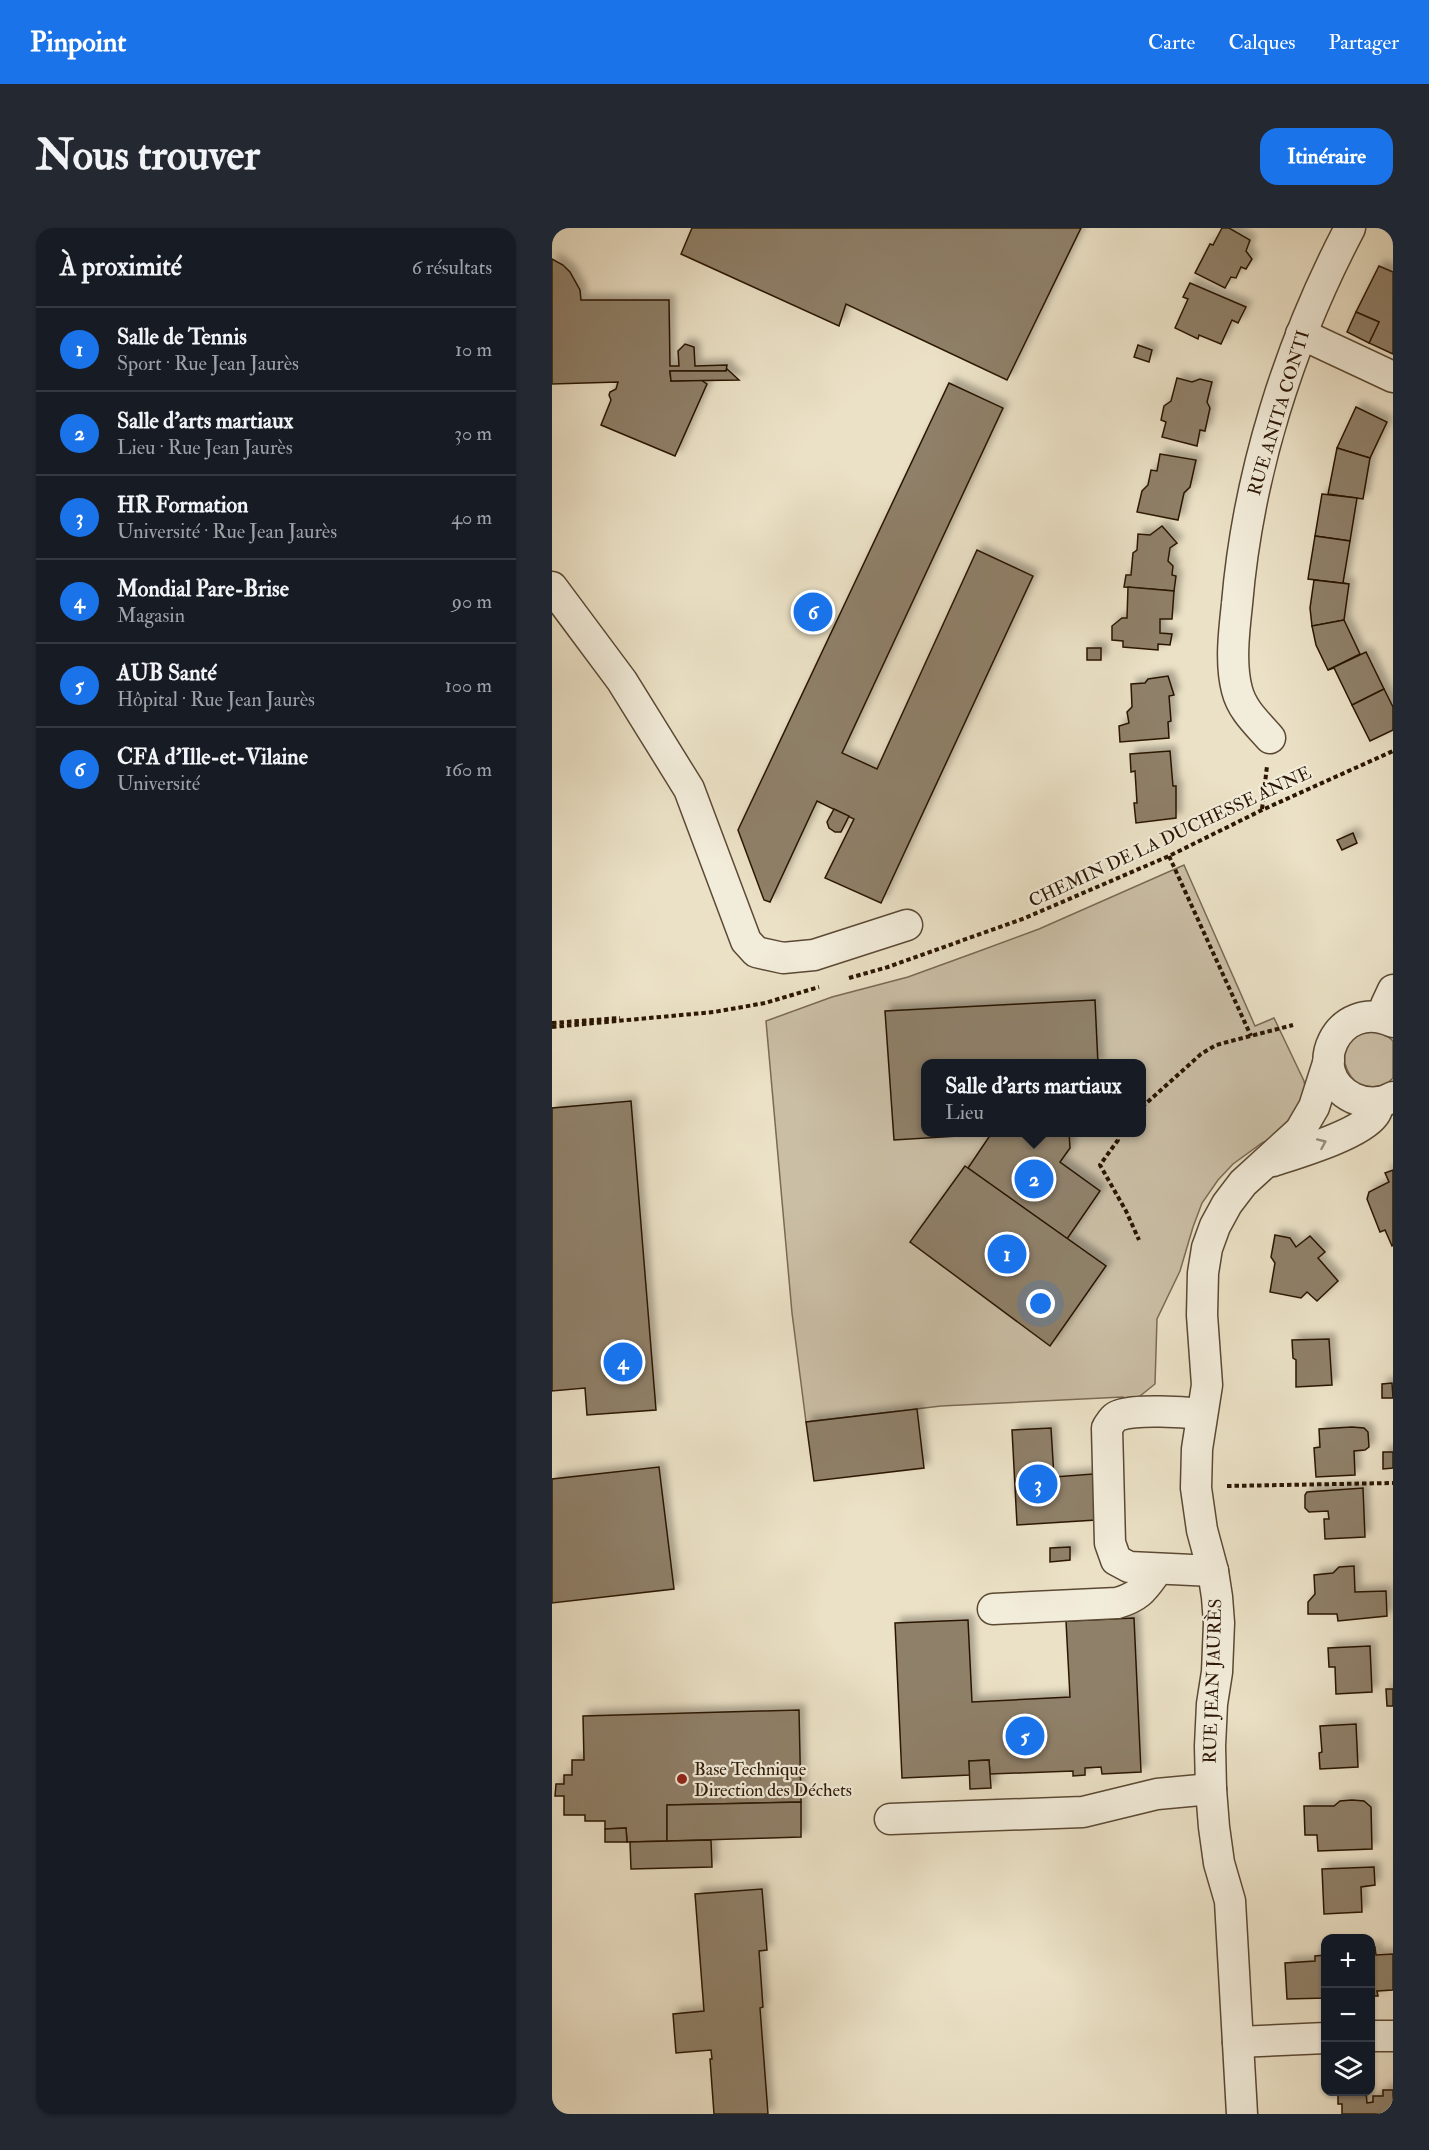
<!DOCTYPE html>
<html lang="fr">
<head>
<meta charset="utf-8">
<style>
  :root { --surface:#171b24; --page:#242831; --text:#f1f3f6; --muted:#9ea1a6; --line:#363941; --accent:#1a73e8 }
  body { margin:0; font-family:"IM FELL Double Pica",serif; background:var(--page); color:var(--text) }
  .controls { position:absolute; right:18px; bottom:18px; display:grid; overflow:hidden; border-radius:12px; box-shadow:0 2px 4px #0004 }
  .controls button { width:54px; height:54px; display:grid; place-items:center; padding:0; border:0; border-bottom:2px solid var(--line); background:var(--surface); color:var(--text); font:30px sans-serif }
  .you { position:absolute; left:489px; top:1076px; width:21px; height:21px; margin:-15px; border:4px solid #fff; border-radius:50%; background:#1a73e8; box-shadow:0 0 0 9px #1a73e833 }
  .badge { display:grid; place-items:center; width:39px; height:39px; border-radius:50%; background:var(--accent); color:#fff; font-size:20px; font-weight:700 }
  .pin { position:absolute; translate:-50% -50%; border:3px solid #fff; box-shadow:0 2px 6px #0006 }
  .popup { position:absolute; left:369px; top:831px; width:225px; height:78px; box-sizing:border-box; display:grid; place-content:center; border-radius:12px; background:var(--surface); filter:drop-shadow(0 2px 4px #0005); font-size:20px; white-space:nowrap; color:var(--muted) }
  .popup b { font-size:22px; color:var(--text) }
  .popup::after { content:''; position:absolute; left:50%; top:100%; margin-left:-12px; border:12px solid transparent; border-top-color:var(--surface) }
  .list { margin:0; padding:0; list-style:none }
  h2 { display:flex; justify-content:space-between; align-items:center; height:78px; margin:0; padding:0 24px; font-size:26px }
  h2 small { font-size:20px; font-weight:400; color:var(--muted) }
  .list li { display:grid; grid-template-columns:39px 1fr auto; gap:18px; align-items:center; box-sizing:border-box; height:84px; padding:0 24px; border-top:2px solid var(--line) }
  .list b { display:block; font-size:22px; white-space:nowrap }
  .list p { margin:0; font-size:20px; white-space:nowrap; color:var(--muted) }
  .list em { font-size:20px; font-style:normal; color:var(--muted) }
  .icon { flex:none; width:33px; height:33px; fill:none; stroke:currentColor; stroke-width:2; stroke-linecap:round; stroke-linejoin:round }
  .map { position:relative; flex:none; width:841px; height:1886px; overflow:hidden; border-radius:18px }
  header { display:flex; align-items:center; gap:36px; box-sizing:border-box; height:84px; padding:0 30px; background:var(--accent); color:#fff }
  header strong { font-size:28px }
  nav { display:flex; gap:33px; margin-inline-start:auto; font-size:21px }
  .intro { display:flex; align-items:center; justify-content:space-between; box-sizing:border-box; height:144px; padding:0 36px }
  h1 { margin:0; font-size:42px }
  .button { padding:15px 27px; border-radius:18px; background:var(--accent); color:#fff; font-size:21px; font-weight:700 }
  main { display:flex; gap:36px; padding:0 36px }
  aside { flex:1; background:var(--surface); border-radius:18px; box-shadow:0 2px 4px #0004 }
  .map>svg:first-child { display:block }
  .green { fill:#cabea5; stroke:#7a6a54; stroke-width:1.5; fill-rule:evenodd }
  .building { fill:#8f8069; stroke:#2b1604; stroke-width:1.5; filter:url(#shadow) }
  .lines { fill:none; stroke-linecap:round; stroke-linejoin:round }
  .minor-casing { stroke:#5b4934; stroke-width:33 }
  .path { stroke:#2b1604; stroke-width:4; stroke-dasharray:4.5 3; stroke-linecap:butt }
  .minor { stroke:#f2ecda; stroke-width:30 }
  .oneway { stroke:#988c7a }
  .poi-dot { fill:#8f2418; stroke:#f2ecda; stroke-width:2 }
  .labels { text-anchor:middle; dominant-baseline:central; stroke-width:4.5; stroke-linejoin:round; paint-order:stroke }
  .street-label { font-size:18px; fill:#2b1604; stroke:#f2ecda }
  .poi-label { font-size:18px; fill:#2b1604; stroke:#f2ecda; text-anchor:start }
</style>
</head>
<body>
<header>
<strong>Pinpoint</strong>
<nav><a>Carte</a><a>Calques</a><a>Partager</a></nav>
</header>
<div class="intro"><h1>Nous trouver</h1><a class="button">Itinéraire</a></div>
<main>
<aside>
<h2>À proximité<small>6 résultats</small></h2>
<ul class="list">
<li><span class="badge">1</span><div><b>Salle de Tennis</b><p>Sport · Rue Jean Jaurès</p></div><em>10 m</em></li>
<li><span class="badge">2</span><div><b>Salle d'arts martiaux</b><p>Lieu · Rue Jean Jaurès</p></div><em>30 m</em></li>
<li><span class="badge">3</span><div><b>HR Formation</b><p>Université · Rue Jean Jaurès</p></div><em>40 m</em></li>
<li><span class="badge">4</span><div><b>Mondial Pare-Brise</b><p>Magasin</p></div><em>90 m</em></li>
<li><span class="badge">5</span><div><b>AUB Santé</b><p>Hôpital · Rue Jean Jaurès</p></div><em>100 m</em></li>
<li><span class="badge">6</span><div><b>CFA d'Ille-et-Vilaine</b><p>Université</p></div><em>160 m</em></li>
</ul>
</aside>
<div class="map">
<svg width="841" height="1886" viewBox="0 0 841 1886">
  <defs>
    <filter id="shadow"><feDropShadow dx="5.5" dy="-5.5" stdDeviation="3" flood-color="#0004"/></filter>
  </defs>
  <rect width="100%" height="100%" fill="#ebe1c6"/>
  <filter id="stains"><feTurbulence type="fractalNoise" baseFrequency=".00333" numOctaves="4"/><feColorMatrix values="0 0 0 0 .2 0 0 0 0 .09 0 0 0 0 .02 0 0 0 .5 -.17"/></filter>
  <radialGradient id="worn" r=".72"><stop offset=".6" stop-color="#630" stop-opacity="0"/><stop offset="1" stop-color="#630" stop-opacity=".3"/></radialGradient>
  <!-- green -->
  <g class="green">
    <path d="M632,637L703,798L722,790L752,853L755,869L728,906L710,915L681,936L666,952L650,975L641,999L628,1043L605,1091L603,1156L578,1176L571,1169L389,1178L254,1194L240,1085L214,793L280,769L356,749L422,725L487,701ZM374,836H590V904H374Z"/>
    <path d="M824,803L833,806L841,813V850C805,889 761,806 824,803Z"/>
  </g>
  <!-- building -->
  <g class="building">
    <path d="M140,0H529L455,152L294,76L287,98L129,26Z"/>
    <path d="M670,0H677L698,12L694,23L700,31L694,41L689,39L684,50L679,49L673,60L643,45L658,16L661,17Z"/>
    <path d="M0,31L11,37L18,44L28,62L29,72H117L118,138H127L126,123L133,116L142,119L143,138L175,137L174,143H118L119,153L149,152L155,156L123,228L49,197L59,172L57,167L58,164L64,161L66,154L0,156Z"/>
    <path d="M827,38L841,44V126L817,115L827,94L804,84Z"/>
    <path d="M638,55L694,79L686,95L680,92L669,116L647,107L646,111L623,100L636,71L631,69Z"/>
    <path d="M804,84L827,94L817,115L795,104Z"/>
    <path d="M586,117L600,122L597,134L582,129Z"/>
    <path d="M175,141L187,152L119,153L118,143H174Z"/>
    <path d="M625,150L640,154L648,151L660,154L655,174L658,180L653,203L648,202L645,218L610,209L614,194L609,192L612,178L619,173Z"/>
    <path d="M397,155L451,180L290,525L325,541L425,322L481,348L329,675L273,650L302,591L265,573L218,674L212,672L186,602Z"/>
    <path d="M804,179L835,194L818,230L785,220Z"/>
    <path d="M785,220L818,230L811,271L776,266Z"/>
    <path d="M608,226L644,232L638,259L632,265L626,292L585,284L590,263L596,257L599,242L605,243Z"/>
    <path d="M770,266L805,270L798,313L763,308Z"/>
    <path d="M610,298L625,315L618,320L616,333L621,338L620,347L624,348L622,363L572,359L574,347H579L581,325L585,322L586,306L598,307Z"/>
    <path d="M763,308L798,313L791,355L797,356L756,351Z"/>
    <path d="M762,352L797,356L792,392L760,398L758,380Z"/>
    <path d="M576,359L622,363L620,391H608V405L620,406L618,417L606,416V422L571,419V413L560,412V398L570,390H575Z"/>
    <path d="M792,392L808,426L776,442L764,417L760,398Z"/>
    <rect x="535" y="420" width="14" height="12"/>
    <path d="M814,424L832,461L800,477L782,440L776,442Z"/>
    <path d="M616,448L622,467L617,468L619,493L616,494L617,510L568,514L567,498L577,495L575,484L580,479L579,456L593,455L596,451Z"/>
    <path d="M832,461L841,479V502L818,513L800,477Z"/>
    <path d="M618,523L621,558H624V590L584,595L582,575H585L583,543L579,544L578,526Z"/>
    <path d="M282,581L297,588L289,604H283L277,600L275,594Z"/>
    <path d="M801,605L805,615L790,622L785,612Z"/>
    <path d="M543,772L546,836H374V904H471L342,912L333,783Z"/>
    <path d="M79,873L104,1182L35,1187L33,1160L0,1163V880Z"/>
    <path d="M471,904H517L518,920L508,934L548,963L515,1011L416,940L439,906Z"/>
    <path d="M413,938L554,1038L498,1118L358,1014Z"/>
    <path d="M841,942V1017L840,1018L833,1002L828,1004L815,971L817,964L837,954L833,945Z"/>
    <path d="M723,1007L738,1010L744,1019L758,1008L773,1024L766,1030L786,1053L765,1073L755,1064L749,1070L718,1064L723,1035L719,1029Z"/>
    <path d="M777,1111L780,1157L744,1159V1132L741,1130L740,1112Z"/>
    <path d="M840,1155L841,1170H830V1156Z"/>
    <path d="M365,1181L372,1240L262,1253L254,1194Z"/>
    <path d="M800,1199L812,1200L816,1204L817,1219L813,1222L802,1223L803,1247L764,1249L762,1220L768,1219L767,1201Z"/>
    <path d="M499,1200L502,1249L541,1246L544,1292L465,1297L460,1202Z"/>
    <path d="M831,1224H841V1240L831,1241Z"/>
    <path d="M107,1239L122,1361L0,1375V1251Z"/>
    <path d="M811,1260L813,1309L773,1311L772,1291H777L776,1283L757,1284L753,1280V1267L755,1264Z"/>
    <path d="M518,1319V1332L498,1334V1320Z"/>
    <path d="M802,1338L803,1364L834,1363L835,1388L786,1393L785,1386H756V1374L763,1366L762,1347L781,1345L787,1339Z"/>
    <path d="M582,1390L589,1544L550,1546L549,1539L533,1540V1547L521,1548V1543L438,1546L437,1532L417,1533L418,1547L350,1550L343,1395L416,1392L420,1474L518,1469L514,1393Z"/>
    <path d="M818,1418L820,1464L784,1466L783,1439H777L776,1420Z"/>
    <path d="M834,1461H841V1478H835Z"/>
    <path d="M247,1482L249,1574L115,1577V1613L75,1614L74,1600L53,1601V1593H33V1587H12V1568H3L4,1556H12V1547H20V1532H32L31,1488Z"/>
    <path d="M804,1496L806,1539L768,1541L767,1525L770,1524L768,1498Z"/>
    <path d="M437,1532L439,1560L418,1561L417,1533Z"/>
    <path d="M800,1572L812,1573L819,1579L820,1621L766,1623L765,1607H753L752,1578H782L788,1573Z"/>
    <path d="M249,1574V1609L115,1613V1577Z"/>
    <path d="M74,1600L75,1614H53V1601Z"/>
    <path d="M159,1612L160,1639L79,1641L78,1614Z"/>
    <path d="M822,1639L823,1657L809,1659L810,1684L772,1686L770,1641Z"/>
    <path d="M210,1661L215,1722L207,1723L211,1779L208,1780L216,1886H162L158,1831H160L159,1822L124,1825L121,1786L152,1783L143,1666Z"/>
    <path d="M823,1719L824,1727L841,1726V1762L825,1763L826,1768H818V1720Z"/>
    <path d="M774,1727V1770L735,1771L733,1735L763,1733V1728Z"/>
    <path d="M831,1862H841V1886H790V1876H786V1864H814L815,1875L821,1874V1868H831Z"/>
  </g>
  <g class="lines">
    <defs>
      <g id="minor">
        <path d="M749,106L841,149"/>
        <path d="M0,359L70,453L137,561L194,713L204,724L231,730L262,727L355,697"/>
        <path d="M718,510C705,495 690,482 685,462C678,436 682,403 685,376C696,246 737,116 798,0"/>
        <path d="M832,789L834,777L841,762"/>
        <path d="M841,794C786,768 750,845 801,870C814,876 829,876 841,869"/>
        <path d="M721,933C745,925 807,907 822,887C825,884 826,878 828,874"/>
        <path d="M650,1186C631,1184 585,1181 568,1187C561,1189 559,1194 555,1200L558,1315L564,1332L577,1339L661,1343"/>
        <path d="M441,1381L565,1375C589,1368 592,1360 606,1341"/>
        <path d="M338,1591L531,1584L605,1566L659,1561"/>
        <path d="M818,1808H841"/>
        <path d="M686,1814L774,1810"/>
        <path d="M690,1886L678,1673L667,1635L662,1599L659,1561L658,1518L660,1476L665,1444L667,1395L665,1369L661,1343L650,1302L644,1260L645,1221L655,1157L650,1087L651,1045L655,1020L663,998L675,976L691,955L748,903L762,879L777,832"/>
      </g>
    </defs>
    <!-- minor casing -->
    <use href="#minor" class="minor-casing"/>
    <!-- path -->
    <g class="path">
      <path d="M710,581L715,538"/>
      <path d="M617,628L699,808"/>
      <path d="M297,750L336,739L473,690L617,628L710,582L841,523"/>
      <path d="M0,795L68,790"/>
      <path d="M0,799L162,784L213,775L267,759"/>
      <path d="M590,879L649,826L664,817L741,797"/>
      <path d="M566,904V912L548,937L574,983L587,1012"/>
      <path d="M675,1258L841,1255"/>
    </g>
    <!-- minor -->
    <use href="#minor" class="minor"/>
  </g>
  <!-- one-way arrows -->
  <defs><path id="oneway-chevron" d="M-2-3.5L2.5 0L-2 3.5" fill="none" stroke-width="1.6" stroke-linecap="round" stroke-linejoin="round" transform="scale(1.5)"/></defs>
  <use class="oneway" href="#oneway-chevron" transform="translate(770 915) rotate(-24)"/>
  <!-- markers -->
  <circle class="poi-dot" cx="130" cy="1551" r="6"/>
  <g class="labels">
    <!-- street labels -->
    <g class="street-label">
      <text transform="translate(727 185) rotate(-73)">RUE ANITA CONTI</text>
      <text transform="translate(618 609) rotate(-25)">CHEMIN DE LA DUCHESSE ANNE</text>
      <text transform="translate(661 1453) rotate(-88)">RUE JEAN JAURÈS</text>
    </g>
    <!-- poi labels -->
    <g class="poi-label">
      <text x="142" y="1541">Base Technique<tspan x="142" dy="21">Direction des Déchets</tspan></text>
    </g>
  </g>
  <rect width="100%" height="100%" filter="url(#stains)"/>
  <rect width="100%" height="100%" fill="url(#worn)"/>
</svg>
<div class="controls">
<button>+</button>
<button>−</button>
<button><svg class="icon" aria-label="layers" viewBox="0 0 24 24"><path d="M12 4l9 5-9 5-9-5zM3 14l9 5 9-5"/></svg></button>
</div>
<div class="you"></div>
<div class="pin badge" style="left:455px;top:1026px">1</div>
<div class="pin badge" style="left:482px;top:951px">2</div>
<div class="popup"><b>Salle d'arts martiaux</b>Lieu</div>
<div class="pin badge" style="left:486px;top:1256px">3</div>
<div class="pin badge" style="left:71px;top:1134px">4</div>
<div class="pin badge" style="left:473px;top:1508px">5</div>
<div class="pin badge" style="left:261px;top:384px">6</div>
</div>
</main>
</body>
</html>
